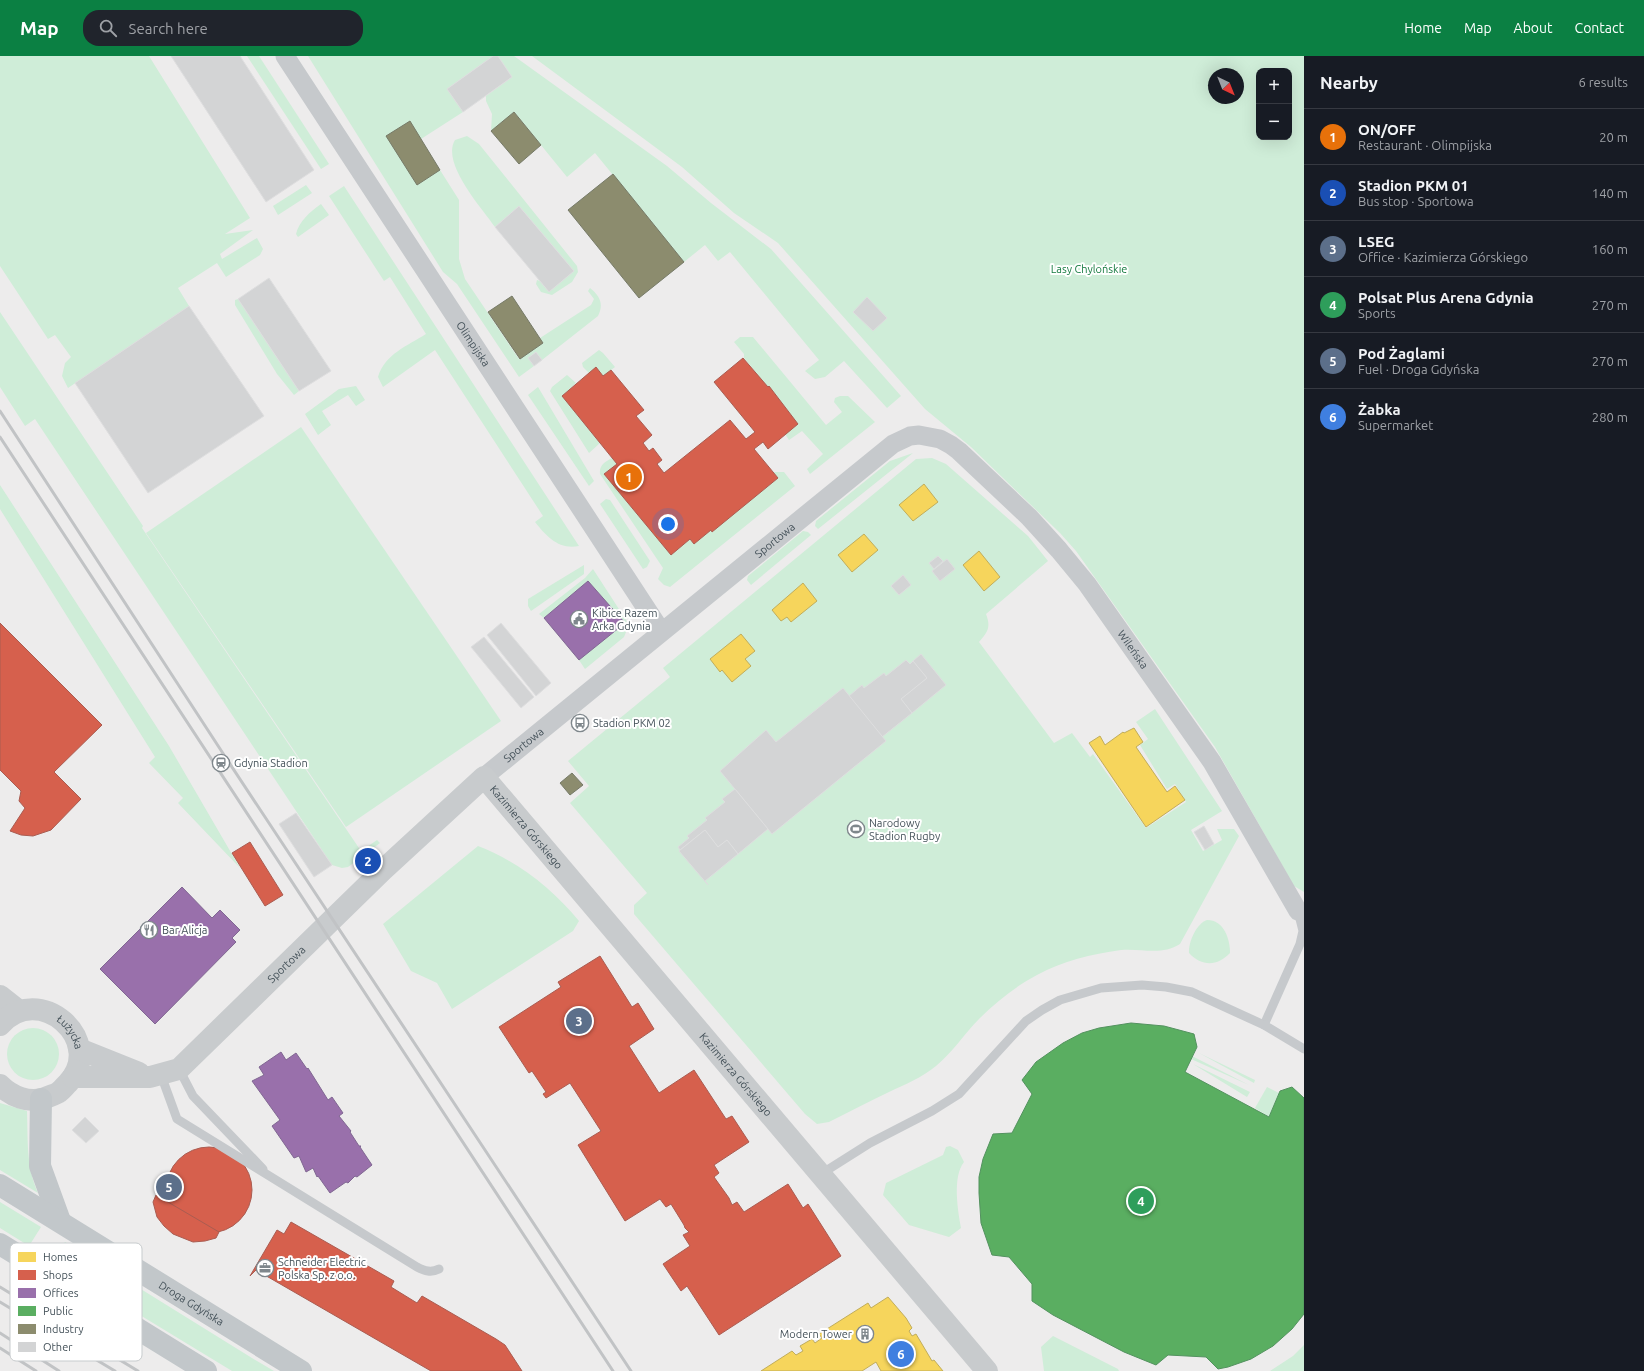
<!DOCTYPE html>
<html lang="en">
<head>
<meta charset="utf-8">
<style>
  :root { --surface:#171b24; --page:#20242c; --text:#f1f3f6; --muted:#9ea1a6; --line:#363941; --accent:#0b8043 }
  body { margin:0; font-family:Ubuntu,sans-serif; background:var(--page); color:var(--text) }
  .controls { position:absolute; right:12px; top:12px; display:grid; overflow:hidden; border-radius:8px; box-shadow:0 4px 16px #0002 }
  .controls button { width:36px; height:36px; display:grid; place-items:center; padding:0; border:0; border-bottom:1px solid var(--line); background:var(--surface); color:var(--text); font:20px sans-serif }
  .compass { position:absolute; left:1208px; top:12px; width:36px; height:36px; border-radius:50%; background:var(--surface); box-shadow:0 4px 16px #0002; rotate:137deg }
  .you { position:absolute; left:668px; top:468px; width:14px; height:14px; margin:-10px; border:3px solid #fff; border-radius:50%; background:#1a73e8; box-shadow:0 0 0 6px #1a73e833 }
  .badge { display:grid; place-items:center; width:26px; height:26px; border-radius:50%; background:var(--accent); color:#fff; font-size:13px; font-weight:700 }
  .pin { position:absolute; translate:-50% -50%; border:2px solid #fff; box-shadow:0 1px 4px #0006 }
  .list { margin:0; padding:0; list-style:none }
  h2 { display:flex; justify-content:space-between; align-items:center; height:52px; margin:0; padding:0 16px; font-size:17px }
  h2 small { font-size:13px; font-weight:400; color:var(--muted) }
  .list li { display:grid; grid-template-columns:26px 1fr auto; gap:12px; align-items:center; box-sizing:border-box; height:56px; padding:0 16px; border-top:1px solid var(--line) }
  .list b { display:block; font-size:15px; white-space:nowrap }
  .list p { margin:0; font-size:13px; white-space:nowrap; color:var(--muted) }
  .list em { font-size:13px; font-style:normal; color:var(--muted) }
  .icon { flex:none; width:22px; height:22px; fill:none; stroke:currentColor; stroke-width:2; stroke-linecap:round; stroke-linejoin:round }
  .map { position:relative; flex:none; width:1304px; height:1315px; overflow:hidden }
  header { display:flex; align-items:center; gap:24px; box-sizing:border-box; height:56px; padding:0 20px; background:var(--accent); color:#fff }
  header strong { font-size:19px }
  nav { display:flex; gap:22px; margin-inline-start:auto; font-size:14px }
  .search { width:280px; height:36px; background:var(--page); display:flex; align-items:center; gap:10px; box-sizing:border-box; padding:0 14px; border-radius:16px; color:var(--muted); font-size:15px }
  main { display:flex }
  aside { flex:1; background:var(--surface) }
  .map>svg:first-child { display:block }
  .green { fill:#cfedd8; fill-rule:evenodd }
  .homes { fill:#f6d55c; stroke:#c1ad5b }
  .shops { fill:#d6604d; stroke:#aa5c51 }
  .offices { fill:#9970ab; stroke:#806792 }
  .public { fill:#5aae61; stroke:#53925f }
  .industry { fill:#8c8c6e; stroke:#767a68 }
  .building { fill:#d3d4d5; stroke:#dededf }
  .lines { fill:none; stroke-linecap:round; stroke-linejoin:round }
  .lane { stroke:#c6c9cc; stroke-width:9 }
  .street { stroke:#c6c9cc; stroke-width:19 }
  .secondary { stroke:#c8cbcd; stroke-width:22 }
  .primary { stroke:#c2c7ca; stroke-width:22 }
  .rail { stroke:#c1c3c5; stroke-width:3 }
  .labels { text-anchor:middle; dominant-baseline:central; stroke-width:4; stroke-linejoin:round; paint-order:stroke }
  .park-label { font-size:11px; fill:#157a3f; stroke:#fff }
  .street-label { font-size:11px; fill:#445159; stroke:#fff }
  .poi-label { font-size:11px; fill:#445159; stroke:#fff; text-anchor:start }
  .key { fill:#fff; stroke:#c7cbcd; stroke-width:1 }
  .key-label { font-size:11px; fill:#445159 }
</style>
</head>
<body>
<header>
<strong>Map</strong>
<div class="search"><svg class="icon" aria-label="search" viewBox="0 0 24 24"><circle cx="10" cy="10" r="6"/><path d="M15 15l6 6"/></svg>Search here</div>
<nav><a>Home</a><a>Map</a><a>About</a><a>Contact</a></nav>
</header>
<main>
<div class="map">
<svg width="1304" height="1315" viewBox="0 0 1304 1315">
  <rect width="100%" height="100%" fill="#edecec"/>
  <!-- green -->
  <g class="green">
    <path d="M0,0H149L250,162L225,178L253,174L220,198L222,203L257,182L263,193L260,199L226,221L217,207L178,232L189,250L68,332L62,320L65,307L71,301L55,279L48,283L0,210Z"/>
    <path d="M247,0H259L329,108L321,113Z"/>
    <path d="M308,0H493L447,33L463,56L421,83L417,128L440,114L459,144V203L465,223L519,303L543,287L540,282L591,249L594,243L588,235L590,232C600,240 604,248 598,260L542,304L536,296L529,302L534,310L519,321L457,228L443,216Z"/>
    <path d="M498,0H514L667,110L711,147L771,193L901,340L887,352L844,305L825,321L815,323L805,315L819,304L730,196L718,205L705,189L684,206L595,97L567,121L514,56L491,75L492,58L486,45V40L512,21Z"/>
    <path d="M532,0H1304V836L1294,830L1215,691L1076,495L1060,477L971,391L925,353L778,187L734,157L682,111ZM1259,15H1289V81H1259ZM1214,18H1238V42H1214Z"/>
    <path d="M467,80L479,88L577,210L578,216L572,226L552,239L541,236L536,228L537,224L540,225L549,236L574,215L519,150L495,171C481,151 441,107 455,84Z"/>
    <path d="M306,129L312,137L278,159L273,150Z"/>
    <path d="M344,130L579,490C559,494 547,481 535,466L543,460L435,294L383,331L378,321C385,298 407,290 426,278L390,221L384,225L329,140Z"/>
    <path d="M321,148L329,159L298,181L296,178C299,165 310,156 321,148Z"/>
    <path d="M238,243L299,335L294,339L277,318L235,249V244Z"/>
    <path d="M0,256L143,470L142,472L361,795L377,784L380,787L348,811L342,812L332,809L35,363L25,370L0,331Z"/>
    <path d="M740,281H753L826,369L842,356L834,346L835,342L840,340H848L875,366L810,418L807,413L823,398L802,375L789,384L785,378L798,368L769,330L768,331L744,302V298L734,286Z"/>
    <path d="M599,294L603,297L615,311L603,320L596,311L589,317L583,311L582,307Z"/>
    <path d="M567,319L576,327L562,340L600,387L589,397L550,335L552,331Z"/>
    <path d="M356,330L365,344L356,350L348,339L322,355L331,369L318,379L305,358L339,333Z"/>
    <path d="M538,331L594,425L589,430L528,339Z"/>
    <path d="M301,371L501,665L346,771L146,477Z"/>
    <path d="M913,397L818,473L815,470L816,465L890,405Z"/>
    <path d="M612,402L617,408L604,418L671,499L690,483L694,488L711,474L712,475L778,422L773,416H784L795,430L670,531L664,529L658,523L663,512L600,418C599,409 605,406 612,402Z"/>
    <path d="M932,402L946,408L1028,480L1048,505L986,558C991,571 988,576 979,586L1054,687L1072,677L1090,701L1093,698L1146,772L1186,746L1175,728L1167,733L1140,689L1148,683L1136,666L1155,653L1222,755L1191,774L1203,795L1222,784L1217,773H1234L1239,780L1180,888C1162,900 1141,892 1121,894C1091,898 1063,905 1037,919C1016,930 996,946 979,963C964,978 953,996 936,1010C921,1022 906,1028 889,1036C868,1046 849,1056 829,1066L817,1068L805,1058L634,858V849L647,837L570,747L589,730L568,705L670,621L663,612L916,403Z"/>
    <path d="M0,429L169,690L240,812L178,747L183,742L149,707L155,701L0,453Z"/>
    <path d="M606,443L610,444L650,505L647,511L643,513L600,448Z"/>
    <path d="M803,475L808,476L811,479L751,529L747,524L748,520Z"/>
    <path d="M584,509V518L531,555L528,550V543Z"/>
    <path d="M593,513L626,564L628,571L624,581L585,613L579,604L625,567L588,525L544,562L539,558L585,522Z"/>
    <path d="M478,790C517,805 552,832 579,865L573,875L452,953L437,927L411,915L383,868Z"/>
    <path d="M1207,864C1224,864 1230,883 1230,897C1218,910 1202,911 1189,897C1188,886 1197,867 1207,864Z"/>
    <circle cx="33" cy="998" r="26"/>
    <path d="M1199,997L1255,1024L1254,1027Z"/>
    <path d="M1192,1000L1249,1029L1191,1003Z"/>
    <path d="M1193,1008L1250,1036L1247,1041Z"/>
    <path d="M1267,1031L1279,1037L1269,1061L1255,1052Z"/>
    <path d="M0,1047L27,1055C28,1084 26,1110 38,1137L0,1114Z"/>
    <path d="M950,1090L958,1094L964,1106C952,1121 958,1155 961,1172L949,1181L909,1169L883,1139L886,1127L943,1099L946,1091Z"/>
    <path d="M0,1146L41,1171L29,1190L0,1172Z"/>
    <path d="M65,1186L257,1305L274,1315H232L51,1205Z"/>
    <path d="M1053,1280L1118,1313L1119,1315H1044L1041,1291Z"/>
    <path d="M1304,1289V1315H1270L1293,1300Z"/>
  </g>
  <!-- homes -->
  <g class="homes">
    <path d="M924,428L938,446L913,465L899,449Z"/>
    <path d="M864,478L878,494L852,516L838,499Z"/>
    <path d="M979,495L1000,521L984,535L963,509Z"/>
    <path d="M803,527L817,545L791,566L787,561L781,565L772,554Z"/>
    <path d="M741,578L755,595L745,603L751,610L732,626L722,614L720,616L710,603Z"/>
    <path d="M1134,672L1143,686L1136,691L1167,736L1175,730L1185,744L1146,771L1089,687L1100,680L1105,689L1123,676L1124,677Z"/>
    <path d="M888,1241L906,1262L912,1272L909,1275L912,1280L916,1278L932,1305L934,1304L943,1315H881L876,1306L862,1315H761L792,1295L796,1299L803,1295L800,1290L812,1283L815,1287L822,1282L819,1278L868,1247L871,1252Z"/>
  </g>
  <!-- shops -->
  <g class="shops">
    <path d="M743,302L768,331L769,330L798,368L768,393L763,386L754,393L778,422L712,476L711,474L694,488L690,483L671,499L604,418L617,408L562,340L596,311L603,320L611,314L644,354L636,360L652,379L643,387L649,395L653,392L662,404L657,408L664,417L730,364L746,383L755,376L714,326Z"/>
    <path d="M0,567L102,669L54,716L81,743L51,774L33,780L21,779L10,775L25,752L19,745L21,735L0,714Z"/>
    <path d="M250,786L283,839L265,850L232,797Z"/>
    <path d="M600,900L632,951L638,947L654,973L629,990L659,1037L694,1014L726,1063L732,1060L749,1086L714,1109L719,1117L714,1121L729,1142L732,1149L737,1146L744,1156L788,1128L803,1152L808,1148L841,1200L719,1279L687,1230L681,1235L663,1208L690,1190L683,1179L689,1176L685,1172L684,1169L671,1148L666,1151L660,1143L625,1165L578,1089L601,1075L570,1027L546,1042L543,1038L546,1036L532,1015L529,1017L499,971L561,931L558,926Z"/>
    <circle cx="209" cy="1134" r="43"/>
    <path d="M156,1139L219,1176L216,1182L205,1185L193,1186L173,1178L164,1170L157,1161L153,1146Z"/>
    <path d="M291,1166L394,1225L391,1231L417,1247L422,1240L496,1283L505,1289L522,1315H431L256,1214L250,1220L277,1174L284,1178Z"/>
  </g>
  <!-- offices -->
  <g class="offices">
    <path d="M588,525L625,567L579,604L544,562Z"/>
    <path d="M182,831L212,862L220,854L240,874L232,882L236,886L155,968L100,913Z"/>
    <path d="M281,996L286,1004L296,997L307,1013L308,1012L328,1044L332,1041L343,1057L339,1060L351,1075L350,1076L359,1090H361L360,1091L372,1109L357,1121L355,1120L348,1127L346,1126L330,1137L318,1120L317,1121L313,1112L306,1116L299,1100L294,1102L272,1070L280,1064L252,1025L264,1019L259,1011Z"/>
  </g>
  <!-- public -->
  <path class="public" d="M1131,967L1164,970L1194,978L1197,991L1185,1016L1269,1061L1280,1035L1292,1031L1304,1042V1258L1292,1273L1273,1290L1251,1303L1228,1311L1218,1313L1206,1301L1168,1299L1156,1309L1124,1296L1053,1259L1032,1245V1228L1009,1201L992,1199L981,1167L979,1137V1121L983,1103L993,1078L1012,1077L1032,1038L1022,1024L1036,1006L1063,987L1082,977L1099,972Z"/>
  <!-- industry -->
  <g class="industry">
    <path d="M514,56L541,89L519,108L491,75Z"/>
    <path d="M410,65L440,114L417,129L386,80Z"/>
    <path d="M613,118L684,206L639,242L568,154Z"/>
    <path d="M512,240L543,287L520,303L488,256Z"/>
    <path d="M572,717L583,729L570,739L560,727Z"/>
  </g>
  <!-- building -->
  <g class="building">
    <path d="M171,0H240L314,114L266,146Z"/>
    <path d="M493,0H498L512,21L463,56L447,33Z"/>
    <path d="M519,150L574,215L549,236L495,171Z"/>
    <path d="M269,222L331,315L299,335L238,243Z"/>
    <path d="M867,241L887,262L873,275L853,256Z"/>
    <path d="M189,250L264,360L148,437L75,327Z"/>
    <path d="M536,296L542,304L534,310L528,302Z"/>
    <path d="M938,500L943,505L934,513L929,507Z"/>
    <path d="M947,503L955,513L940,525L932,515Z"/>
    <path d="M903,519L911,529L899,539L891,530Z"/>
    <path d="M501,567L551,627L536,640L487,579Z"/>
    <path d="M484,581L534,641L521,652L471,591Z"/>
    <path d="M921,598L946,629L912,657L901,643L927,622L913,605Z"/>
    <path d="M906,604L910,608L913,605L927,622L901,643L912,657L882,681L849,640L862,629L864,632L884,617L886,620Z"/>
    <path d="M843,632L886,685L772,778L720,715L766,674L776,686Z"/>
    <path d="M735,733L768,773L738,798L727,784L718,791L705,774L680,794L678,791L689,782L687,780L707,764L705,762L725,746L722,743Z"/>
    <path d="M296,757L332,809L314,821L279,768Z"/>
    <path d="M1204,770L1214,788L1205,794L1194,776Z"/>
    <path d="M705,774L718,791L727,784L738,798L705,825L708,829L679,795Z"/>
    <path d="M85,1061L99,1075L86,1087L72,1074Z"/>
  </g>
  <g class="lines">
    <!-- lane -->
    <g class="lane">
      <path d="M1264,969L1300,888L1303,875L1298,855"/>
      <path d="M179,1013L193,1040L263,1113"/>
      <path d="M161,1019L177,1063L417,1211C425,1215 431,1217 439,1213"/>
      <path d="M821,1118L870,1087L932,1055L959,1038L1026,965L1042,954L1060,944L1101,932L1142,929L1166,931L1192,936L1264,969L1304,993"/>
    </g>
    <!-- street -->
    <g class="street">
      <path id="s1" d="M285,0L661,575"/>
      <path id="s2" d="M484,721L893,388L910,380L919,379L940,383L951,389L959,395L1029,461L1059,494L1087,528L1212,706L1298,855"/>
    </g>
    <!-- secondary -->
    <g class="secondary">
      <path d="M0,940L19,955"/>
      <path id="s3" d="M0,969C39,924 107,985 68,1027C65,1030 62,1034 59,1036C55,1039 49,1040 45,1042C29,1048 11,1040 0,1029"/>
      <path d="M79,993L139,1017"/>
      <path id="s4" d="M73,1021H150L179,1013L383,814L484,721L987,1315"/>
    </g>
    <!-- primary -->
    <g class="primary">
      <path d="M41,1043L40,1110L60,1165"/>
      <path id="s5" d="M0,1129L301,1315"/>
      <path d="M0,1188L206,1315"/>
    </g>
    <!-- rail -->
    <g class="rail">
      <path d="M0,355L226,702L631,1315"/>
      <path d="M0,381L613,1315"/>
      <path d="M0,1231L138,1315"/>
      <path d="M0,1246L115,1315"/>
      <path d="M0,1277L59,1315"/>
      <path d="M0,1292L36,1315"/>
    </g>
  </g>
  <!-- icons -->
  <defs>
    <symbol id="civic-ring" viewBox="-11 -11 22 22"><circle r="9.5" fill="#fff" stroke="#7f878c" stroke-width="1.5"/><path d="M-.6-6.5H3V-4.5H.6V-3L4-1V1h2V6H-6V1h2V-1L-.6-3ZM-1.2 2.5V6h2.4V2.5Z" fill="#7f878c"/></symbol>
    <symbol id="bus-ring" viewBox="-11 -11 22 22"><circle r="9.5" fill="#fff" stroke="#7f878c" stroke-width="1.5"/><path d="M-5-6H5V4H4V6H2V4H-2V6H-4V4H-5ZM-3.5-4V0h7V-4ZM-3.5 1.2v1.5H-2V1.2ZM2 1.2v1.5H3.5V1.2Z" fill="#7f878c"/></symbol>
    <symbol id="station-ring" viewBox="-11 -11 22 22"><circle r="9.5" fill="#fff" stroke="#7f878c" stroke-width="1.5"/><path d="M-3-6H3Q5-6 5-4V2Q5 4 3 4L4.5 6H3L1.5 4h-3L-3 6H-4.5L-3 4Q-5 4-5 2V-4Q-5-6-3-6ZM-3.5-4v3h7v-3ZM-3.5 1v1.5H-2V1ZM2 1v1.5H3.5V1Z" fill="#7f878c"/></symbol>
    <symbol id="stadium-ring" viewBox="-11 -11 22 22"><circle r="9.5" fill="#fff" stroke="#7f878c" stroke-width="1.5"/><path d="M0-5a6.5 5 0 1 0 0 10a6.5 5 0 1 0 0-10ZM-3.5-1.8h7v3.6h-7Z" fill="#7f878c"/></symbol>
    <symbol id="restaurant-ring" viewBox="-11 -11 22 22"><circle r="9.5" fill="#fff" stroke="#7f878c" stroke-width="1.5"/><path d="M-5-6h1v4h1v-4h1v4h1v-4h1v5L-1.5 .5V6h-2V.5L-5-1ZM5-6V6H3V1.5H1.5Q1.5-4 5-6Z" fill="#7f878c"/></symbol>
    <symbol id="office-ring" viewBox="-11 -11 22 22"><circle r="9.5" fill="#fff" stroke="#7f878c" stroke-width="1.5"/><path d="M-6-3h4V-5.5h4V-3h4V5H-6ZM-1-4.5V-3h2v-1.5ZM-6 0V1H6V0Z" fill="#7f878c"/></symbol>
    <symbol id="building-ring" viewBox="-11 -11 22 22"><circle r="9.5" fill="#fff" stroke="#7f878c" stroke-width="1.5"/><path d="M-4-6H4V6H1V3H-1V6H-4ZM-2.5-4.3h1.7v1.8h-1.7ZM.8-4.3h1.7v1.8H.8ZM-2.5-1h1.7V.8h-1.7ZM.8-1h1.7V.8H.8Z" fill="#7f878c"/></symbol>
  </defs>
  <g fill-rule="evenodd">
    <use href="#civic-ring" x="569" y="553" width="20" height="20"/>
    <use href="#bus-ring" x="570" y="657" width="20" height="20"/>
    <use href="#station-ring" x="211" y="697" width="20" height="20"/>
    <use href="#stadium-ring" x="846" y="763" width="20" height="20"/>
    <use href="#restaurant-ring" x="139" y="864" width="20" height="20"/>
    <use href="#office-ring" x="255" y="1202" width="20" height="20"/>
    <use href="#building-ring" x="855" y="1268" width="20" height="20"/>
  </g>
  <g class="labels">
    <!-- park labels -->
    <g class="park-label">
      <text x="1089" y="213">Lasy Chylońskie</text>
    </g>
    <!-- street labels -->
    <g class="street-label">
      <text stroke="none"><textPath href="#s1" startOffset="344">Olimpijska</textPath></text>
      <text stroke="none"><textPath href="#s2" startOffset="375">Sportowa</textPath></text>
      <text stroke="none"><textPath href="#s2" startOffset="864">Wileńska</textPath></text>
      <text stroke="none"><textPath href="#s2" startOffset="51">Sportowa</textPath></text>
      <text stroke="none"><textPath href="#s4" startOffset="595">Kazimierza Górskiego</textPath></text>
      <text stroke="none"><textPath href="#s4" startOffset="257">Sportowa</textPath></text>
      <text stroke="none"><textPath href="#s3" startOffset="84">Łużycka</textPath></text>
      <text stroke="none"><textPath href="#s4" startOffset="919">Kazimierza Górskiego</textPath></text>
      <text stroke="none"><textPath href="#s5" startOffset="225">Droga Gdyńska</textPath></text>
    </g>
    <!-- poi labels -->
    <g class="poi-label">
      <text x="592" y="557">Kibice Razem<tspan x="592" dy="13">Arka Gdynia</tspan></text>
      <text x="593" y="667">Stadion PKM 02</text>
      <text x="234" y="707">Gdynia Stadion</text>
      <text x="869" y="767">Narodowy<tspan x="869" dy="13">Stadion Rugby</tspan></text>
      <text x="162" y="874">Bar Alicja</text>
      <text x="278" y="1206">Schneider Electric<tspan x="278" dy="13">Polska Sp. z o.o.</tspan></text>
      <text x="852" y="1278" text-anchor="end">Modern Tower</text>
    </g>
  </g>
  <!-- legend -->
  <rect x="10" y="1187" width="132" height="118" rx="6" class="key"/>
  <rect x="18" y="1196" width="18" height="10" fill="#f6d55c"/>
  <rect x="18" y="1214" width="18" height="10" fill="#d6604d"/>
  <rect x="18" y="1232" width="18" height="10" fill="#9970ab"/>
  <rect x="18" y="1250" width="18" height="10" fill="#5aae61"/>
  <rect x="18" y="1268" width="18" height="10" fill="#8c8c6e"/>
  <rect x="18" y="1286" width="18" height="10" fill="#d3d4d5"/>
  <g class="key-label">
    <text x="43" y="1205">Homes</text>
    <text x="43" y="1223">Shops</text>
    <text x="43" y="1241">Offices</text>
    <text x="43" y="1259">Public</text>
    <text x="43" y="1277">Industry</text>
    <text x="43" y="1295">Other</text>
  </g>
</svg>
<div class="controls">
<button>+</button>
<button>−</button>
</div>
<svg class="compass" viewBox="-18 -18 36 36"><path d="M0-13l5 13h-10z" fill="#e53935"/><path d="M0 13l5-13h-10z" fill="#9ea1a6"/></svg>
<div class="you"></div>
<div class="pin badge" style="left:629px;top:421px;background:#e8710a">1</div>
<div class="pin badge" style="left:368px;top:805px;background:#1a4fb4">2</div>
<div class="pin badge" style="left:579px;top:965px;background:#5c6f8a">3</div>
<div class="pin badge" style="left:1141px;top:1145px;background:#2e9e5b">4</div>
<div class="pin badge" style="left:169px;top:1131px;background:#5c6f8a">5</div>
<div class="pin badge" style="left:901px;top:1298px;background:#3f7fe0">6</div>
</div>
<aside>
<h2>Nearby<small>6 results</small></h2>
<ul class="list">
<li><span class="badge" style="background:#e8710a">1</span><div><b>ON/OFF</b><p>Restaurant · Olimpijska</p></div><em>20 m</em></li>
<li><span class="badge" style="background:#1a4fb4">2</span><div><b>Stadion PKM 01</b><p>Bus stop · Sportowa</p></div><em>140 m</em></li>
<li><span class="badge" style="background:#5c6f8a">3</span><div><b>LSEG</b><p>Office · Kazimierza Górskiego</p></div><em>160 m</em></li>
<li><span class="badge" style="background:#2e9e5b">4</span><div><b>Polsat Plus Arena Gdynia</b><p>Sports</p></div><em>270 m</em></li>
<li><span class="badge" style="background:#5c6f8a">5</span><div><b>Pod Żaglami</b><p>Fuel · Droga Gdyńska</p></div><em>270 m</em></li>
<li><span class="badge" style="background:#3f7fe0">6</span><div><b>Żabka</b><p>Supermarket</p></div><em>280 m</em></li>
</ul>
</aside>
</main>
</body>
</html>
